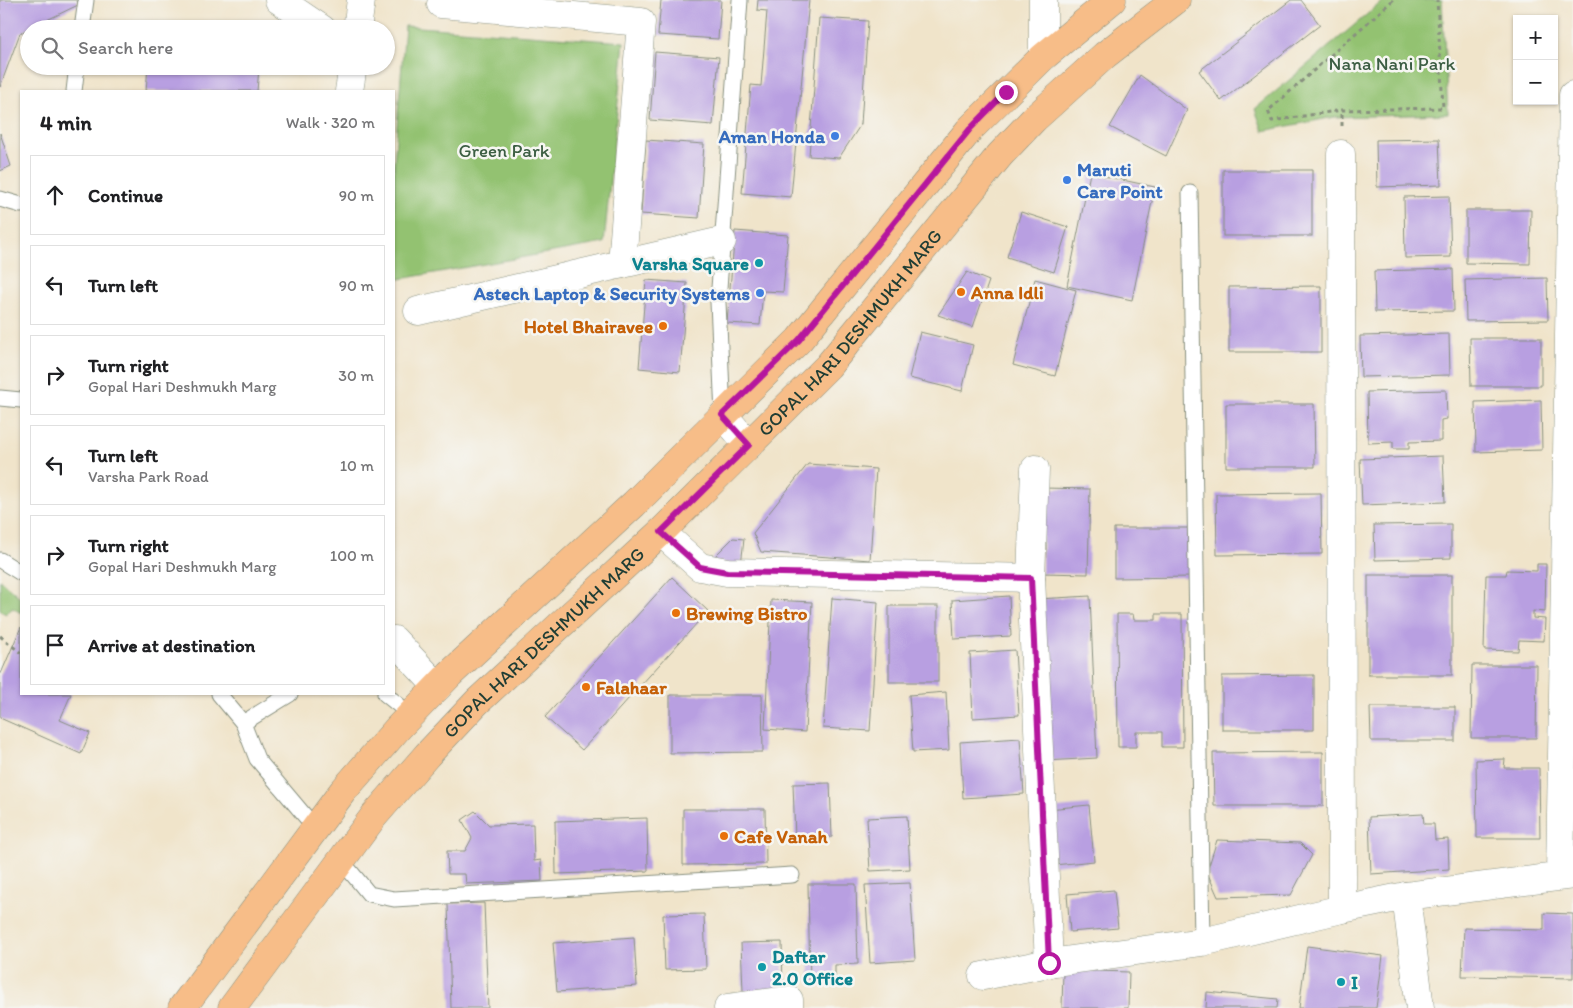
<!DOCTYPE html>
<html lang="en">
<head>
<meta charset="utf-8">
<style>
  :root { --surface:#fff; --page:#f2f2f2; --text:#202124; --muted:#757577; --line:#e0e0e0 }
  body { margin:0; font-family:Itim,sans-serif; background:var(--page); color:var(--text) }
  .controls { position:absolute; right:15px; top:15px; display:grid; overflow:hidden; border-radius:0px; box-shadow:0 1px 4px #0004 }
  .controls button { width:45px; height:45px; display:grid; place-items:center; padding:0; border:0; border-bottom:1px solid var(--line); background:var(--surface); color:var(--text); font:25px sans-serif }
  .stop { position:absolute; width:15px; height:15px; margin:-11px; border:4px solid #b5179e; border-radius:50%; background:#fff }
  .stop.end { background:#b5179e; border-color:#fff; box-shadow:0 1px 5px #0008 }
  .list { margin:0; padding:0; list-style:none }
  h2 { display:flex; justify-content:space-between; align-items:center; height:65px; margin:0; padding:0 20px; font-size:21px }
  h2 small { font-size:16px; font-weight:400; color:var(--muted) }
  .list li { display:grid; grid-template-columns:32px 1fr auto; gap:15px; align-items:center; box-sizing:border-box; height:80px; margin:0 10px 10px; padding:0 10px; border:1px solid var(--line); border-radius:0px }
  .list b { display:block; font-size:19px; white-space:nowrap }
  .list p { margin:0; font-size:16px; white-space:nowrap; color:var(--muted) }
  .list em { font-size:16px; font-style:normal; color:var(--muted) }
  .icon { flex:none; width:28px; height:28px; fill:none; stroke:currentColor; stroke-width:2; stroke-linecap:round; stroke-linejoin:round }
  .map { position:relative; flex:none; width:1573px; height:1008px; overflow:hidden }
  .search { position:absolute; background:var(--surface); box-shadow:0 1px 4px #0004; left:20px; top:20px; width:375px; height:55px; display:flex; align-items:center; gap:12px; box-sizing:border-box; padding:0 18px; border-radius:28px; color:var(--muted); font-size:19px }
  .panel { position:absolute; background:var(--surface); box-shadow:0 1px 4px #0004; left:20px; top:90px; width:375px; height:605px; border-radius:0px }
  .map>svg:first-child { display:block }
  .green { fill:#93c271; stroke:#598052 }
  .building { fill:#b89fe1 }
  .lines { fill:none; stroke-linecap:round; stroke-linejoin:round }
  .service-casing { stroke:#88907f; stroke-width:17 }
  .minor-casing { stroke:#88907f; stroke-width:29 }
  .primary-casing { stroke:#88907f; stroke-width:29 }
  .path { stroke:#88907f; stroke-width:3; stroke-dasharray:4 4; stroke-linecap:butt }
  .service { stroke:#fff; stroke-width:15 }
  .minor { stroke:#fff; stroke-width:28 }
  .primary { stroke:#f7bd88; stroke-width:28 }
  .route { stroke:#b5179e; stroke-width:6 }
  .shop-dot { fill:#3f7fe0; stroke:#f6f6f2; stroke-width:2 }
  .culture-dot { fill:#0f9aa8; stroke:#f6f6f2; stroke-width:2 }
  .food-dot { fill:#e8710a; stroke:#f6f6f2; stroke-width:2 }
  .labels { text-anchor:middle; dominant-baseline:central; stroke-width:5; stroke-linejoin:round; paint-order:stroke }
  .park-label { font-size:19px; fill:#3c5e43; stroke:#f6f6f2 }
  .shop-label { font-size:19px; font-weight:bold; fill:#366cbe; stroke:#f6f6f2; text-anchor:end }
  .culture-label { font-size:19px; font-weight:bold; fill:#0d838f; stroke:#f6f6f2; text-anchor:start }
  .food-label { font-size:19px; font-weight:bold; fill:#c56008; stroke:#f6f6f2; text-anchor:start }
  .street-label { font-size:19px; fill:#1f3d34; stroke:#f6f6f2 }
</style>
</head>
<body>
<div class="map">
<svg width="1573" height="1008" viewBox="0 0 1573 1008">
  <rect width="100%" height="100%" fill="#f6f6f2"/>
  <filter id="ink" filterUnits="userSpaceOnUse"><feTurbulence type="fractalNoise" baseFrequency=".02" numOctaves="2"/><feDisplacementMap in="SourceGraphic" scale="10" xChannelSelector="R" yChannelSelector="G"/><feConvolveMatrix kernelMatrix="1 2 1 2 8 2 1 2 1" color-interpolation-filters="sRGB"/></filter>
  <filter id="wash" filterUnits="userSpaceOnUse"><feTurbulence type="fractalNoise" baseFrequency=".0096" numOctaves="4" result="noise"/><feDisplacementMap in="SourceGraphic" scale="20" xChannelSelector="R" yChannelSelector="G"/><feGaussianBlur stdDeviation="1.12" result="paint"/><feColorMatrix in="noise" values="0 0 0 0 0 0 0 0 0 0 0 0 0 0 0 0 0 1.4 0 .05"/><feComposite in="paint" operator="in"/></filter>
  <g filter="url(#wash)">
    <rect width="100%" height="100%" fill="#f0e4ca"/>
    <!-- green -->
    <g class="green">
      <path d="M1384,0H1442L1448,114L1334,117L1263,131L1255,109Z"/>
      <path d="M405,26L624,42L604,243L394,280V164Z"/>
      <path d="M0,580L21,598V613L13,608L5,614L0,609Z"/>
    </g>
    <g id="blocks">
      <!-- building -->
      <g class="building">
        <path d="M0,0H77L78,5L20,33L0,87Z"/>
        <path d="M661,0H721L718,39L658,35Z"/>
        <path d="M758,0H809L791,197L742,193L751,85L761,86L767,11L757,10Z"/>
        <path d="M1291,0H1301L1320,25L1221,101L1199,71Z"/>
        <path d="M819,18L868,21L861,124L839,158L809,156Z"/>
        <path d="M655,52L719,57L713,125L650,120Z"/>
        <path d="M148,66L259,68L257,91H146Z"/>
        <path d="M1140,75L1187,110L1166,156L1110,127Z"/>
        <path d="M0,133L11,166L0,171Z"/>
        <path d="M1439,139L1441,185L1377,187L1376,140Z"/>
        <path d="M646,140L704,144L699,218L641,214Z"/>
        <rect x="1223" y="170" width="89" height="66"/>
        <path d="M1090,173L1155,187L1132,300L1067,286Z"/>
        <path d="M1449,196L1451,257L1405,258L1404,197Z"/>
        <path d="M1466,210H1531L1530,264L1466,263Z"/>
        <path d="M1021,212L1068,227L1054,272L1007,257Z"/>
        <path d="M735,231L788,235L783,292L763,291L760,325L727,323Z"/>
        <path d="M1453,269L1454,311L1375,312L1374,271Z"/>
        <path d="M967,272L989,281L973,327L938,315Z"/>
        <path d="M1547,278L1548,320L1466,321L1465,280Z"/>
        <path d="M1035,279L1076,290L1055,376L1013,365Z"/>
        <path d="M646,280L687,283L680,372L639,368Z"/>
        <path d="M1321,286V352H1229V287Z"/>
        <path d="M920,332L973,345L962,391L909,378Z"/>
        <path d="M1449,334L1450,375L1361,377L1360,336Z"/>
        <path d="M1470,338H1541V386H1471Z"/>
        <path d="M1446,390L1447,419L1441,420V441L1409,442V449H1393V442L1368,443L1367,392Z"/>
        <path d="M1541,400L1542,450L1476,452L1475,402Z"/>
        <path d="M1226,404H1314L1315,467H1226Z"/>
        <path d="M1443,456L1445,502L1362,505L1360,459Z"/>
        <path d="M808,464L876,469L870,560L761,552L753,533Z"/>
        <path d="M1043,488L1090,489L1088,574L1042,573Z"/>
        <path d="M1321,493L1322,554L1217,555L1216,494Z"/>
        <path d="M1451,524V558L1375,560L1374,525Z"/>
        <path d="M1114,528H1193V577L1114,578Z"/>
        <path d="M733,538L744,539L741,565L709,562Z"/>
        <path d="M1537,564H1546L1545,612L1533,611V618L1545,619L1544,641L1519,640L1518,651L1484,650L1486,575H1506L1507,570L1537,571Z"/>
        <rect x="1368" y="575" width="84" height="100"/>
        <path d="M672,577L708,611L582,750L545,717Z"/>
        <path d="M1009,596L1011,636L954,639L952,600Z"/>
        <path d="M1090,596L1097,758L1046,761L1038,599Z"/>
        <path d="M832,598L878,602L870,731L823,728Z"/>
        <path d="M771,600L812,602L805,732L765,729Z"/>
        <rect x="889" y="606" width="49" height="76"/>
        <path d="M1117,614H1133L1134,620H1156V614H1182L1183,747H1162V732H1136V747H1118Z"/>
        <path d="M21,627V694H71L60,720L90,733L81,754L0,718V676Z"/>
        <path d="M1015,650L1019,715L973,718L970,653Z"/>
        <path d="M1472,665H1537L1536,738H1471Z"/>
        <path d="M1314,675V730H1222V676Z"/>
        <path d="M946,692L949,750L913,752L909,695Z"/>
        <path d="M670,695H762L763,752L670,753Z"/>
        <path d="M1370,707H1455V741H1371Z"/>
        <path d="M1020,738L1024,794L963,798L960,742Z"/>
        <path d="M1323,752V806H1214L1213,753Z"/>
        <path d="M1505,759L1504,768H1539L1540,838H1477L1476,760Z"/>
        <path d="M830,783L832,837L795,839L793,784Z"/>
        <path d="M1089,805L1094,861L1054,865L1048,809Z"/>
        <path d="M683,809H765L766,864L683,865Z"/>
        <path d="M475,811L489,825L533,824L534,861L541,860L542,881L466,884L465,874H448L447,851H465L472,838L462,820Z"/>
        <path d="M1423,814L1424,824H1434L1435,840L1448,839L1449,869L1371,874L1369,817Z"/>
        <path d="M907,816L910,869L870,871L867,818Z"/>
        <path d="M647,818L648,871L556,874L555,821Z"/>
        <path d="M1217,840L1300,843L1312,855L1291,895L1218,897L1207,872Z"/>
        <path d="M910,883L915,960L870,963L865,885Z"/>
        <path d="M808,884H856L858,964L835,965V983L810,984Z"/>
        <path d="M1114,890L1118,928L1070,932L1067,894Z"/>
        <path d="M484,903L488,1008H451L448,904Z"/>
        <path d="M1544,913L1573,914V978L1462,976L1464,928L1544,930Z"/>
        <path d="M704,914L706,969L665,970L663,915Z"/>
        <path d="M634,937L637,986L557,992L553,943Z"/>
        <path d="M782,942L783,990L743,991L741,943Z"/>
        <path d="M1307,946L1383,956L1376,1008H1299Z"/>
        <path d="M1063,970L1129,972L1128,1008H1062Z"/>
        <path d="M1207,992L1278,999L1277,1008H1206Z"/>
      </g>
    </g>
  </g>
  <g filter="url(#ink)">
    <use href="#blocks" fill-opacity="0" stroke="#88907f" stroke-width="1"/>
    <g class="lines">
      <defs>
        <g id="service">
          <path d="M82,29L86,0"/>
          <path d="M74,91L77,66"/>
          <path d="M1190,193L1202,942"/>
          <path d="M0,199L21,205"/>
          <path d="M0,398L21,400"/>
          <path d="M723,415L718,302L740,0"/>
          <path d="M0,560L21,573"/>
          <path d="M219,694L243,723L290,694"/>
          <path d="M385,694L411,715"/>
          <path d="M243,723L257,759L316,829"/>
          <path d="M341,860L369,894L394,899L792,875"/>
        </g>
        <g id="minor">
          <path d="M279,0L322,29"/>
          <path d="M441,4L641,22L622,264"/>
          <path d="M357,29L361,0"/>
          <path d="M1043,57V0"/>
          <path d="M349,91L353,66"/>
          <path d="M1341,154L1342,909"/>
          <path d="M418,311L722,241"/>
          <path d="M723,415L749,445"/>
          <path d="M1035,469L1031,578L1049,963"/>
          <path d="M661,532L700,567L727,572L1031,578"/>
          <path d="M394,640L438,687"/>
          <path d="M1560,876L1573,95"/>
          <path d="M1406,896L1420,1008"/>
          <path d="M983,976L1049,963L1202,942L1342,909L1406,896L1573,875"/>
          <path d="M728,1008L789,1000V1008"/>
        </g>
        <g id="primary">
          <path d="M182,1008L343,791L398,728L450,674L634,504L799,340L970,129L1043,57L1112,0"/>
          <path id="s1" d="M232,1008L374,816L427,755L477,702L661,532L828,366L1000,155L1034,119L1105,55L1176,0"/>
        </g>
      </defs>
      <!-- service casing -->
      <use href="#service" class="service-casing"/>
      <!-- minor casing -->
      <use href="#minor" class="minor-casing"/>
      <!-- primary casing -->
      <use href="#primary" class="primary-casing"/>
      <!-- path -->
      <g class="path">
        <path d="M1393,0L1268,111L1272,121L1342,110L1443,108L1437,0"/>
        <path d="M1342,126V110"/>
        <path d="M0,636L21,653"/>
      </g>
      <!-- service -->
      <use href="#service" class="service"/>
      <!-- minor -->
      <use href="#minor" class="minor"/>
      <!-- primary -->
      <use href="#primary" class="primary"/>
    </g>
  </g>
  <g class="lines" filter="url(#ink)">
    <!-- route -->
    <path class="route" d="M1006,92L970,129L799,340L722,415L749,445L661,532L700,567L727,572L1031,578L1049,963"/>
  </g>
  <!-- markers -->
  <g class="shop-dot">
    <circle cx="835" cy="136" r="5"/>
    <circle cx="1067" cy="180" r="5"/>
    <circle cx="760" cy="293" r="5"/>
  </g>
  <g class="culture-dot">
    <circle cx="759" cy="263" r="5"/>
    <circle cx="762" cy="967" r="5"/>
    <circle cx="1341" cy="982" r="5"/>
  </g>
  <g class="food-dot">
    <circle cx="961" cy="292" r="5"/>
    <circle cx="663" cy="326" r="5"/>
    <circle cx="676" cy="613" r="5"/>
    <circle cx="586" cy="687" r="5"/>
    <circle cx="724" cy="836" r="5"/>
  </g>
  <g class="labels">
    <!-- park labels -->
    <g class="park-label">
      <text x="1392" y="63">Nana Nani Park</text>
      <text x="504" y="150">Green Park</text>
    </g>
    <!-- shop labels -->
    <g class="shop-label">
      <text x="825" y="136">Aman Honda</text>
      <text x="1077" y="169" text-anchor="start">Maruti<tspan x="1077" dy="22">Care Point</tspan></text>
      <text x="750" y="293">Astech Laptop &amp; Security Systems</text>
    </g>
    <!-- culture labels -->
    <g class="culture-label">
      <text x="749" y="263" text-anchor="end">Varsha Square</text>
      <text x="772" y="956">Daftar<tspan x="772" dy="22">2.0 Office</tspan></text>
      <text x="1351" y="982">I</text>
    </g>
    <!-- food labels -->
    <g class="food-label">
      <text x="971" y="292">Anna Idli</text>
      <text x="653" y="326" text-anchor="end">Hotel Bhairavee</text>
      <text x="686" y="613">Brewing Bistro</text>
      <text x="596" y="687">Falahaar</text>
      <text x="734" y="836">Cafe Vanah</text>
    </g>
    <!-- street labels -->
    <g class="street-label">
      <text stroke="none"><textPath href="#s1" startOffset="918">GOPAL HARI DESHMUKH MARG</textPath></text>
      <text stroke="none"><textPath href="#s1" startOffset="482">GOPAL HARI DESHMUKH MARG</textPath></text>
    </g>
  </g>
</svg>
<div class="controls">
<button>+</button>
<button>−</button>
</div>
<div class="stop" style="left:1049px;top:963px"></div>
<div class="stop end" style="left:1006px;top:92px"></div>
<div class="search"><svg class="icon" aria-label="search" viewBox="0 0 24 24"><circle cx="10" cy="10" r="6"/><path d="M15 15l6 6"/></svg>Search here</div>
<section class="panel">
<h2>4 min<small>Walk · 320 m</small></h2>
<ul class="list">
<li><svg class="icon" aria-label="ahead" viewBox="0 0 24 24"><path d="M12 20V5M6 11l6-6 6 6"/></svg><div><b>Continue</b></div><em>90 m</em></li>
<li><svg class="icon" aria-label="left" viewBox="0 0 24 24"><path d="M17 20v-9H6M10 6l-5 5 5 5"/></svg><div><b>Turn left</b></div><em>90 m</em></li>
<li><svg class="icon" aria-label="right" viewBox="0 0 24 24"><path d="M7 20v-9h11M14 6l5 5-5 5"/></svg><div><b>Turn right</b><p>Gopal Hari Deshmukh Marg</p></div><em>30 m</em></li>
<li><svg class="icon" aria-label="left" viewBox="0 0 24 24"><path d="M17 20v-9H6M10 6l-5 5 5 5"/></svg><div><b>Turn left</b><p>Varsha Park Road</p></div><em>10 m</em></li>
<li><svg class="icon" aria-label="right" viewBox="0 0 24 24"><path d="M7 20v-9h11M14 6l5 5-5 5"/></svg><div><b>Turn right</b><p>Gopal Hari Deshmukh Marg</p></div><em>100 m</em></li>
<li><svg class="icon" aria-label="arrive" viewBox="0 0 24 24"><path d="M6 21V4h12l-3 4 3 4H6"/></svg><div><b>Arrive at destination</b></div></li>
</ul>
</section>
</div>
</body>
</html>
